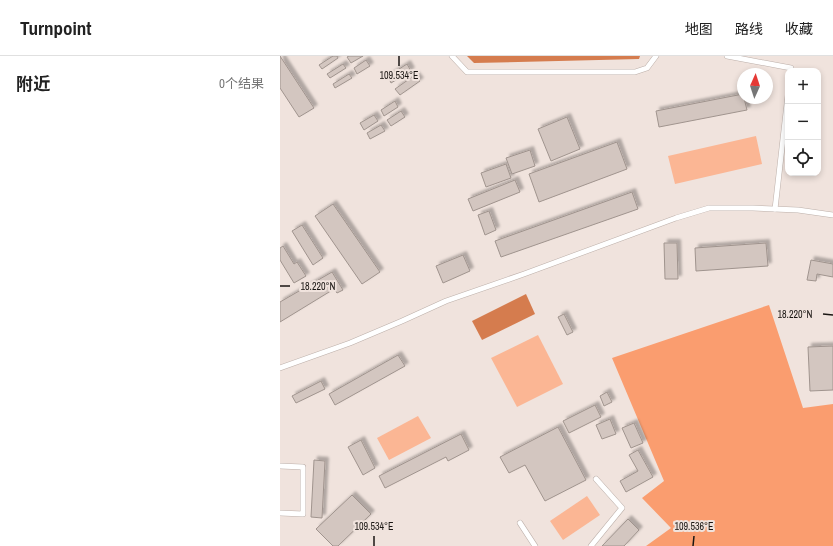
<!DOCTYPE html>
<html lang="zh">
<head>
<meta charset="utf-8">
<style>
  :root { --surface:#fff; --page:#f6f6f6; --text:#222; --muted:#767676; --line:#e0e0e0 }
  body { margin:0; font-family:"Archivo Narrow","Noto Sans SC",sans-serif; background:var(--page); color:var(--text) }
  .controls { position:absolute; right:12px; top:12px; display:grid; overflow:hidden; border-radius:8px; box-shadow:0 2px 6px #0003 }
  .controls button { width:36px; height:36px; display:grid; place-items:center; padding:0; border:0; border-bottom:1px solid var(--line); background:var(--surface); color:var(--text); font:20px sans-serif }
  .compass { position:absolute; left:457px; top:12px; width:36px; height:36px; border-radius:50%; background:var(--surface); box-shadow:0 2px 6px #0003; rotate:3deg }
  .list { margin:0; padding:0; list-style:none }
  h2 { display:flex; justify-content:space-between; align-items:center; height:52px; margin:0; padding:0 16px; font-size:17px }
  h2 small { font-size:13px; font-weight:400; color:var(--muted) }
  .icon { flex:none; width:22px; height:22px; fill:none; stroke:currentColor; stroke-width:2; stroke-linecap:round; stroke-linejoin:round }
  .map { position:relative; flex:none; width:553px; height:490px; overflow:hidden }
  header { display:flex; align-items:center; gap:24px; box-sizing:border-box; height:56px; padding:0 20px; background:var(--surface); border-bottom:1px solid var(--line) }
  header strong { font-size:19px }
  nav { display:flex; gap:22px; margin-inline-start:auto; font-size:14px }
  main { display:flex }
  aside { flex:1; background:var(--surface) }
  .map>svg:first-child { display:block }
  .green { fill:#fbb694 }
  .forest { fill:#fa9d6f }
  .water { fill:#d57c4e }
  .building { fill:#d3c6c0; stroke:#a0948e; filter:url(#shadow) }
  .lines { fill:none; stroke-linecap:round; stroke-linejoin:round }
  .service-casing { stroke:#bcafa9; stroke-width:6 }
  .service { stroke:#fff; stroke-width:5 }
  .ticks { fill:none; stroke:#1a1613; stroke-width:1.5 }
  .ticks-label { font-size:10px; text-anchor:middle; fill:#1a1613; stroke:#f0e3dd; stroke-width:4; stroke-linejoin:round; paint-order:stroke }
</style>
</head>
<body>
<header>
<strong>Turnpoint</strong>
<nav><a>地图</a><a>路线</a><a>收藏</a></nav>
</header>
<main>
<aside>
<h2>附近<small>0个结果</small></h2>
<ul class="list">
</ul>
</aside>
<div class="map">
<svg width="553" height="490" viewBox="0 0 553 490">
  <defs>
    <filter id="shadow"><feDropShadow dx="3.5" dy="-3.5" stdDeviation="1" flood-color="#0004"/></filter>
  </defs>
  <rect width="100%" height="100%" fill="#f0e3dd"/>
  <!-- green -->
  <g class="green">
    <path d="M476,80L482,108L395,128L388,100Z"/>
    <path d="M258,279L283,328L237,351L211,302Z"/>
    <path d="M138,360L151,382L109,404L97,382Z"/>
    <path d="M307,440L320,459L283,484L270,465Z"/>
  </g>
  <!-- forest -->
  <path class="forest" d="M489,249L523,352L553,348V490H366L391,472L362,442L384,425L332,302Z"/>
  <!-- water -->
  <g class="water">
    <path d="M187,0H360L359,3L194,7Z"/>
    <path d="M246,238L255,258L202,284L192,265Z"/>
  </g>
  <!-- building -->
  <g class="building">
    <path d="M0,0L34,52L19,61L0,32Z"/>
    <path d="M53,0H57L58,2L42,13L39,9Z"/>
    <path d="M69,0H83L71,7L67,1Z"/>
    <path d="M86,4L90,10L77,18L74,12Z"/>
    <path d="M63,8L66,12L50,22L47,18Z"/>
    <path d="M127,8L131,15L111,27L108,20Z"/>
    <path d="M69,18L72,22L55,32L53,28Z"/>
    <path d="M135,19L140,25L120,39L115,33Z"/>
    <path d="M463,38L467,54L379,71L376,55Z"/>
    <path d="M115,45L118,51L104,60L101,54Z"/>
    <path d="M121,55L125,61L111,70L107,64Z"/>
    <path d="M94,59L98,65L84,74L80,67Z"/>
    <path d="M287,61L300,93L271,105L258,73Z"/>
    <path d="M101,69L105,75L90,83L87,77Z"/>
    <path d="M337,86L347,113L259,146L249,118Z"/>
    <path d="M250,94L255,110L232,118L226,102Z"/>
    <path d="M226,108L231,122L206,131L201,117Z"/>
    <path d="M235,124L240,136L193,155L188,143Z"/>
    <path d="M352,136L358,153L221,201L215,185Z"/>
    <path d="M53,148L100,216L82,228L35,160Z"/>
    <path d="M209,155L216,174L205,179L198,159Z"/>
    <path d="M22,169L43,202L33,209L12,175Z"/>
    <path d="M384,187H397L398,223H385Z"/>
    <path d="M486,187L488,210L416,215L415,192Z"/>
    <path d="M3,190L14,208L17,206L26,220L14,227L0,204V192Z"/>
    <path d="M183,199L190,215L163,227L156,210Z"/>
    <path d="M531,204L553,208V221L537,218L536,225L527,224Z"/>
    <path d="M52,216L63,234L57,237L54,233L0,266V246Z"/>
    <path d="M284,258L293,276L287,279L278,261Z"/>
    <path d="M553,290V334L530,335L528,291Z"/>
    <path d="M118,299L125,310L55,349L49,338Z"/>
    <path d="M41,325L45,333L16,347L12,340Z"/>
    <path d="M327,336L332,346L324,350L320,340Z"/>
    <path d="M315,349L321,361L289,377L283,365Z"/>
    <path d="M330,363L336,378L322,383L316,369Z"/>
    <path d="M354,367L363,387L351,392L342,372Z"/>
    <path d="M278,371L306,424L265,445L245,409L229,417L220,401Z"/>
    <path d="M181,378L189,394L168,405L166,401L105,432L99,420Z"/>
    <path d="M81,384L95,412L83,419L68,391Z"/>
    <path d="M358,394L373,421L346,436L340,425L358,415L349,399Z"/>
    <path d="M34,404L45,405L42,462L31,461Z"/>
    <path d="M72,439L91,458L58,490H53L36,473Z"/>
    <path d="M348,463L359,474L344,490H322Z"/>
  </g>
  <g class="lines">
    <defs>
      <g id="service">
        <path d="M172,0L187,16H355L367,12L376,0"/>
        <path d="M447,0L511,12V15"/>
        <path d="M495,153L508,39"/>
        <path d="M0,312L70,287L122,265L166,245L244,218L396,162L429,152H473L518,154L553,159"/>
        <path d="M0,410L23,411V458L0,457"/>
        <path d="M240,467L255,490"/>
        <path d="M311,490L342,452L316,423"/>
      </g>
    </defs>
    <!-- service casing -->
    <use href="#service" class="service-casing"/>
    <!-- service -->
    <use href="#service" class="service"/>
  </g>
  <!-- ticks -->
  <path class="ticks" d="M119,10V0M0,230H10M543,258L553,259M94,490V480M413,490L414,480"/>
  <g class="ticks-label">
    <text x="119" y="23">109.534°E</text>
    <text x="38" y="234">18.220°N</text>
    <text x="515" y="262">18.220°N</text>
    <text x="94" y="474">109.534°E</text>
    <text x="414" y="474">109.536°E</text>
  </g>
</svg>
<div class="controls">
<button>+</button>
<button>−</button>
<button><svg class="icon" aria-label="locate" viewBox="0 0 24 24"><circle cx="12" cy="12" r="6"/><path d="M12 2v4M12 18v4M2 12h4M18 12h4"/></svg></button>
</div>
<svg class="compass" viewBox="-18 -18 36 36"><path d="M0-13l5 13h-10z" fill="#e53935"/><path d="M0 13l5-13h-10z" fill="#767676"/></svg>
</div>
</main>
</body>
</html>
